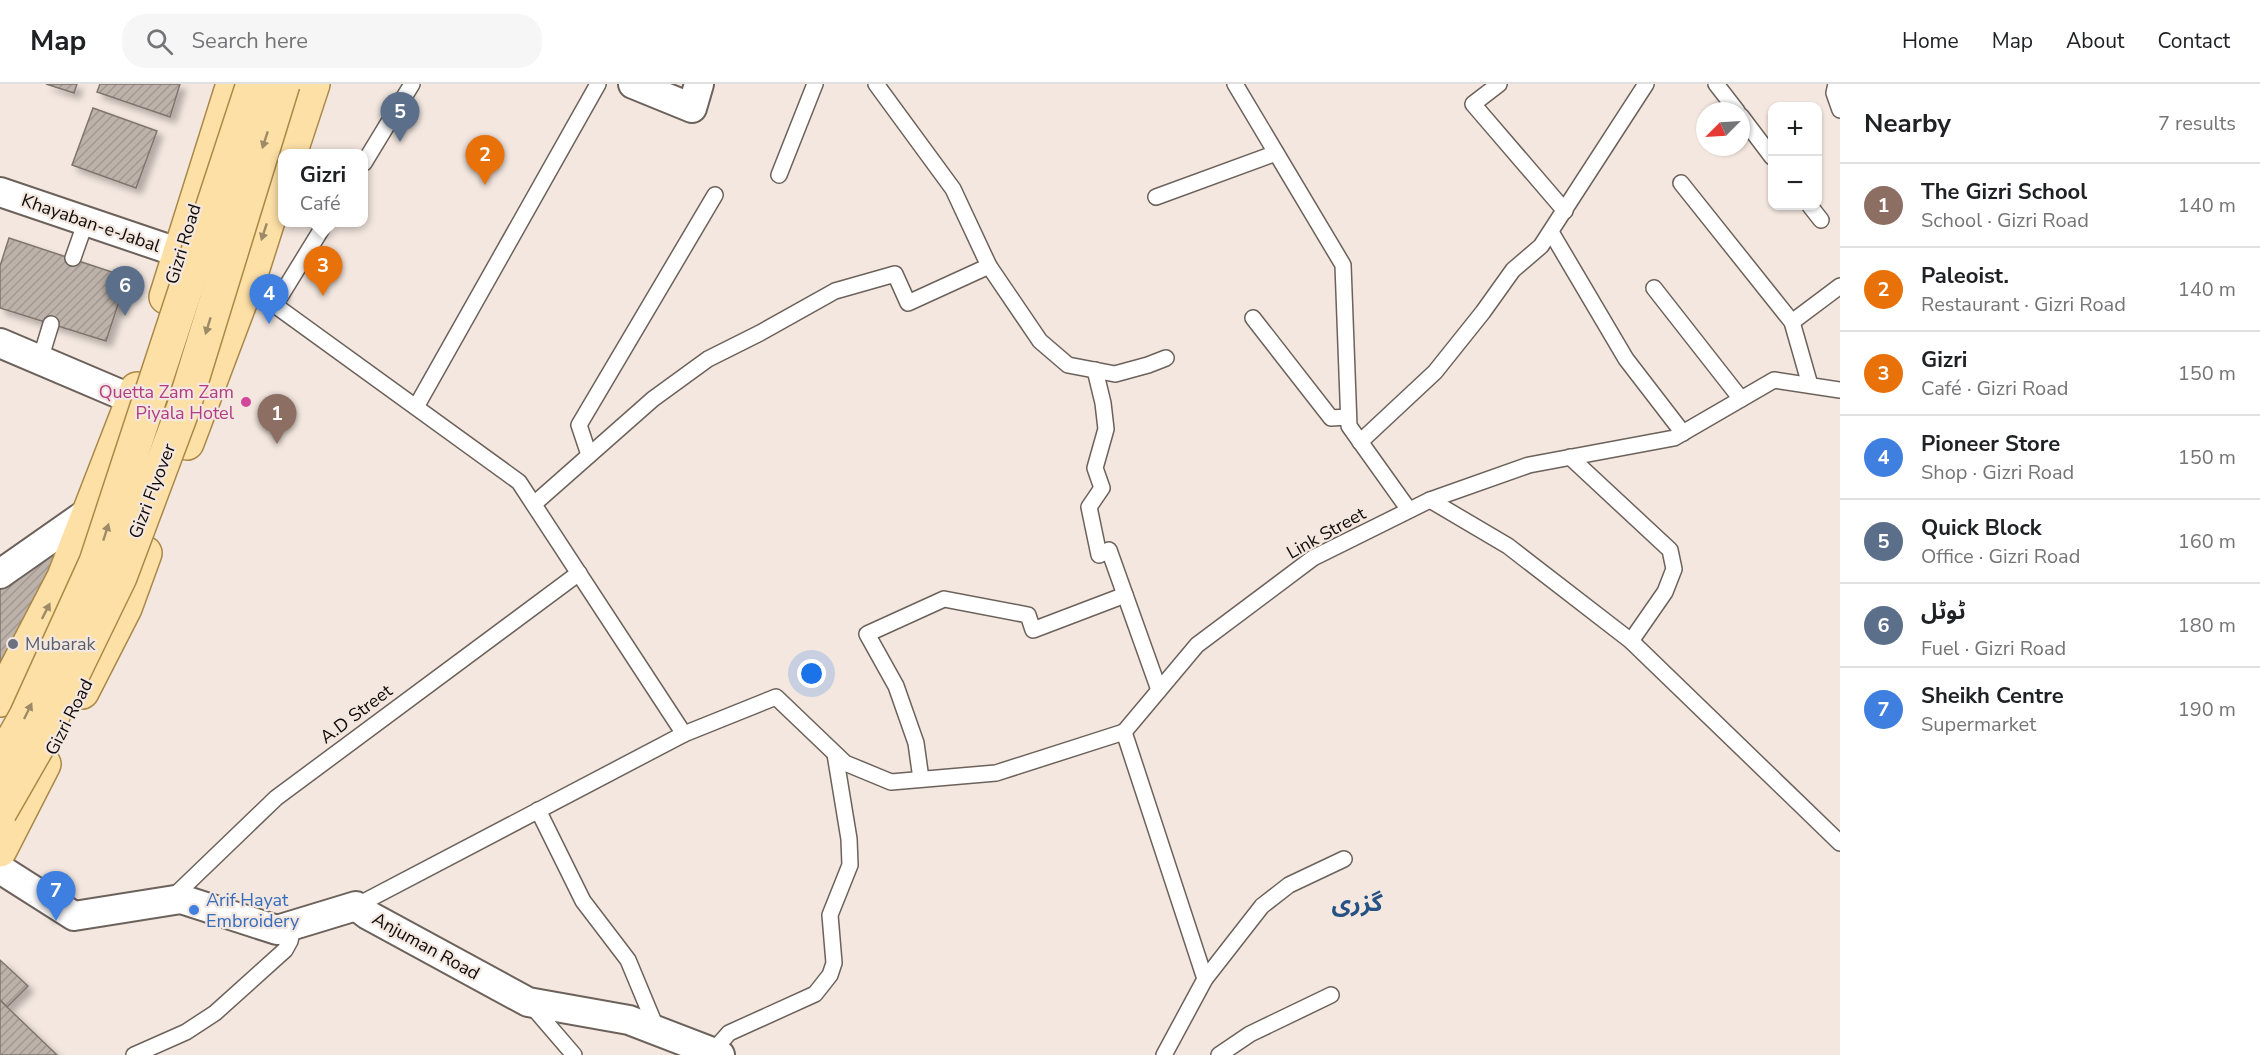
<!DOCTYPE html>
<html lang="en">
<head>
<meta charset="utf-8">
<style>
  :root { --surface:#fff; --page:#f6f6f6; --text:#202124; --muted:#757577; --line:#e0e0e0; --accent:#7c3aed }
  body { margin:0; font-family:"Nunito Sans","Noto Sans Arabic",sans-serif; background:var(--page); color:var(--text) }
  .controls { position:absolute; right:18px; top:18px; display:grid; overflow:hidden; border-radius:12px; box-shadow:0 2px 4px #0004 }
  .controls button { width:54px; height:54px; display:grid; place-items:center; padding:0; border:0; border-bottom:2px solid var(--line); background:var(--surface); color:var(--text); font:30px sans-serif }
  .compass { position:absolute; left:1696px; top:18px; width:54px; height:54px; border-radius:50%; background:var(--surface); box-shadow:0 2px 4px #0004; rotate:246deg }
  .you { position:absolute; left:812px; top:590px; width:21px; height:21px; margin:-15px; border:4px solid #fff; border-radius:50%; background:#1a73e8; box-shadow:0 0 0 9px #1a73e833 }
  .badge { display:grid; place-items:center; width:39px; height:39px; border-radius:50%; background:var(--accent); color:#fff; font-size:20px; font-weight:700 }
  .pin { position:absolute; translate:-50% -50px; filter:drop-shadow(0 2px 3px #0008) }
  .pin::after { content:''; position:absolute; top:32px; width:21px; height:18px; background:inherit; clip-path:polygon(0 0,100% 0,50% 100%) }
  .popup { position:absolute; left:278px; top:65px; width:90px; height:78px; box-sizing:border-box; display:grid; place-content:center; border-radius:12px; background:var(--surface); filter:drop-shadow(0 2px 4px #0005); font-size:20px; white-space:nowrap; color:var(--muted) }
  .popup b { font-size:22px; color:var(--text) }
  .popup::after { content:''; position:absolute; left:50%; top:100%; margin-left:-12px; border:12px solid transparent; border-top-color:var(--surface) }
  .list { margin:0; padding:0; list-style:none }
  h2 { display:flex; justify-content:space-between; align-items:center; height:78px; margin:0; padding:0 24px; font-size:26px }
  h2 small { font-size:20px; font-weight:400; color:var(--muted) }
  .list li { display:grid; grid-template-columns:39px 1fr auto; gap:18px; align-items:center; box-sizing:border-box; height:84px; padding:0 24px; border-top:2px solid var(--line) }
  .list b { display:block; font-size:22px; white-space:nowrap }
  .list p { margin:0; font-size:20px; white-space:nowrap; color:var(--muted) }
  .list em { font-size:20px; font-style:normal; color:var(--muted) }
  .icon { flex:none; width:33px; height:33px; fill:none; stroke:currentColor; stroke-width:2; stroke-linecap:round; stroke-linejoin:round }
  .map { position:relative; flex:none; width:1840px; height:971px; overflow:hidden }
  header { display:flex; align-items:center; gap:36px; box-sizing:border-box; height:84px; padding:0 30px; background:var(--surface); border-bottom:2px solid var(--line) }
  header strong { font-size:28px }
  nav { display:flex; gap:33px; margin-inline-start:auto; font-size:21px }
  .search { width:420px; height:54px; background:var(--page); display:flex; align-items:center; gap:15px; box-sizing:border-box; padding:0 21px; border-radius:24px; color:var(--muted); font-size:22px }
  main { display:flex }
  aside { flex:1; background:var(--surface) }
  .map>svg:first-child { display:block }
  .building { fill:url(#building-hatch); stroke:#80756e; stroke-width:1.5; filter:url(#shadow) }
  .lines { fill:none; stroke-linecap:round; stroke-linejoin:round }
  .lane-casing { stroke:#6c625b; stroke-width:18 }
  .street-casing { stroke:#6c625b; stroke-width:32 }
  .primary-casing { stroke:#a98848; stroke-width:36 }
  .lane { stroke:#fff; stroke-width:15 }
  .street { stroke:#fff; stroke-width:28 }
  .primary { stroke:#fde0a6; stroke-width:33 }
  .primary-bridge-casing { stroke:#a98848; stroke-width:36; stroke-linecap:butt }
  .primary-bridge { stroke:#fde0a6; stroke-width:33 }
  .oneway { fill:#9d8a67 }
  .hotel-dot { fill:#d1479c; stroke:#f3e7df; stroke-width:2 }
  .worship-dot { fill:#6b7280; stroke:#f3e7df; stroke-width:2 }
  .shop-dot { fill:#3f7fe0; stroke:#f3e7df; stroke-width:2 }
  .labels { text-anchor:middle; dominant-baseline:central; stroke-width:4.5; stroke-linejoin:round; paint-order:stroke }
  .street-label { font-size:18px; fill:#0e0a08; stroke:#f3e7df }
  .hotel-label { font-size:18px; fill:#b23c85; stroke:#f3e7df; text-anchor:end }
  .worship-label { font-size:18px; fill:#5b616d; stroke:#f3e7df; text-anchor:start }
  .shop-label { font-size:18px; fill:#366cbe; stroke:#f3e7df; text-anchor:start }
  .district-label { font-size:24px; font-weight:bold; fill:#255185; stroke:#f3e7df }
</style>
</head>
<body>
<header>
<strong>Map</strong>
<div class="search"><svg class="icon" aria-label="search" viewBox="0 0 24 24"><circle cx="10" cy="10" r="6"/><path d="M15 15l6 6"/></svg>Search here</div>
<nav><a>Home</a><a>Map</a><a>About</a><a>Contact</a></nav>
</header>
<main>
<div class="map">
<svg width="1840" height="971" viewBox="0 0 1840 971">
  <defs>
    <pattern id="building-hatch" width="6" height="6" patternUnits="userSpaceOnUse" patternTransform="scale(1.5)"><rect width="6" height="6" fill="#bdb2aa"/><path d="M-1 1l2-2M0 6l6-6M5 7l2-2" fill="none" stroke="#a19891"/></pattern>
    <filter id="shadow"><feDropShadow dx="5.5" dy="5.5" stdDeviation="3" flood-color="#0004"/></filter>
  </defs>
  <rect width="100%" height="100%" fill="#f3e7df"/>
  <!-- building -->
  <g class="building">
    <path d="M46,0H77L74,9Z"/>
    <path d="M100,0H180L170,33L97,8Z"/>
    <path d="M93,24L157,47L136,104L72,81Z"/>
    <path d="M9,154L127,193L106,257L0,224V182Z"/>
    <path d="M54,464L68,473L0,616V503Z"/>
    <path d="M0,876L28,902L7,923L0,916Z"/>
    <path d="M0,916L7,923L57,971H0Z"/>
  </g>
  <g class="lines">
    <defs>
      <g id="lane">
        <path d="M876,0L953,105L989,182L1040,257L1068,281L1115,290L1148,281L1166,274"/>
        <path d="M1235,0L1343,181L1349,342L1409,426"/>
        <path d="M1499,0L1473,20L1565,127"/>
        <path d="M1716,0L1737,27"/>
        <path d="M1836,0L1834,9L1840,26"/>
        <path d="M1741,32L1772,73"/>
        <path d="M364,79L412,0"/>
        <path d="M779,91L815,0"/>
        <path d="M1681,99L1792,238L1810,301"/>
        <path d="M1156,113L1276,69"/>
        <path d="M1810,122L1821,136"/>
        <path d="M1551,148L1626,275L1683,349"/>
        <path d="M73,174L86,137"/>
        <path d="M247,201L519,398L684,650L776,613L845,679L891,698L996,689L1124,648"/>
        <path d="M1654,204L1741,315"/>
        <path d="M275,221L326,138"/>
        <path d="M1253,234L1331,334L1348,333"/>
        <path d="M1792,238L1840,202"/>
        <path d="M40,276L51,240"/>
        <path d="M1095,286L1103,319L1106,345L1095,384L1102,404L1089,423L1099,471L1109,466L1159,606"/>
        <path d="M416,323L598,0"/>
        <path d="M1360,358L1435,288L1483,228L1513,186L1541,162L1646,0"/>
        <path d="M589,371L579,341L715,111"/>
        <path d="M1570,373L1670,466L1674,485L1665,508L1631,557"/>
        <path d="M1430,416L1508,462L1631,557L1840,759"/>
        <path d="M534,420L653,315L708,275L760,249L835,207L895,190L908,219L989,182"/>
        <path d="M921,695L916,659L896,602L867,550L944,515L1028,531L1033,546L1125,511"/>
        <path d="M538,726L583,817L628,876L658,948"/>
        <path d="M171,815L276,714L579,489"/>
        <path d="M356,822L684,650"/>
        <path d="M1205,895L1124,648L1197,561L1313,474L1430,416L1529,381L1674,354L1774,296L1840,306"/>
        <path d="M531,921L574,971"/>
        <path d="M712,968L729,949L815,910L830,891L834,879L830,831L850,781L849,755L835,670"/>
        <path d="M134,971L186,948L215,929L285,866L290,857L294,840"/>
        <path d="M1164,971L1205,895L1262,822L1289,801L1344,775"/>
        <path d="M1219,971L1250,950L1331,911"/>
      </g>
      <g id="street">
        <path d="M633,0L692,24L699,0"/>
        <path d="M0,108L180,169L199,178"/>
        <path d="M0,259L134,316"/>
        <path d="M0,490L90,427"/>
        <path d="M0,785L74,832L181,815L277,846L356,822L368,831L528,918L629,936L720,971"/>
      </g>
      <g id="primary">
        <path d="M290,70L313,0"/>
        <path d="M166,213L233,0"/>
        <path d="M187,359L252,187L282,93"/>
        <path d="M82,608L125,524L145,469"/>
        <path d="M0,616L64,493L137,305"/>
        <path d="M0,766L44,680"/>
      </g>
    </defs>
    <!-- lane casing -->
    <use href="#lane" class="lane-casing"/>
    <!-- street casing -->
    <use href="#street" class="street-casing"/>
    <!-- primary casing -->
    <use href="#primary" class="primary-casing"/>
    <!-- lane -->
    <use href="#lane" class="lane"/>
    <!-- street -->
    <use href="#street" class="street"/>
    <!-- primary -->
    <use href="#primary" class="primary"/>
    <defs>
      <g id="primary-bridge">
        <path d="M0,678L26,632L96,478L253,0"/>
        <path d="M0,728L39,660L120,493L183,325L283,0"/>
      </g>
    </defs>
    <!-- primary-bridge casing -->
    <use href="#primary-bridge" class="primary-bridge-casing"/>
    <!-- primary-bridge -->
    <use href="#primary-bridge" class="primary-bridge"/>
  </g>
  <!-- one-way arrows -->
  <defs><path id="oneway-solid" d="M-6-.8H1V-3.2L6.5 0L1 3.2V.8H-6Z" transform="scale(1.5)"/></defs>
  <g class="oneway">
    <use href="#oneway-solid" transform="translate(265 56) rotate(108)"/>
    <use href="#oneway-solid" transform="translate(264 148) rotate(108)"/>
    <use href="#oneway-solid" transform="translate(208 242) rotate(107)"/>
    <use href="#oneway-solid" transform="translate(106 448) rotate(-72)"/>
    <use href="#oneway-solid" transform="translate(46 527) rotate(-63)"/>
    <use href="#oneway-solid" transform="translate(28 627) rotate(-64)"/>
  </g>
  <!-- markers -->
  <circle class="hotel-dot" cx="246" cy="318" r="6"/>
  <circle class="worship-dot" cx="13" cy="560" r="6"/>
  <circle class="shop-dot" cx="194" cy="826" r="6"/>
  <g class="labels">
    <!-- street labels -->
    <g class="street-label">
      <text transform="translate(91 139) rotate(19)">Khayaban-e-Jabal</text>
      <text transform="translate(183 160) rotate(-73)">Gizri Road</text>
      <text transform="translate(152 407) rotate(-69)">Gizri Flyover</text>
      <text transform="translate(1326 449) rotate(-29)">Link Street</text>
      <text transform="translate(356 630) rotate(-37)">A.D Street</text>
      <text transform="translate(69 633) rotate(-63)">Gizri Road</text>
      <text transform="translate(426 862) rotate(29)">Anjuman Road</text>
    </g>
    <!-- hotel labels -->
    <g class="hotel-label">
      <text x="234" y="308">Quetta Zam Zam<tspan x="234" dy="21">Piyala Hotel</tspan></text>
    </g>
    <!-- worship labels -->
    <g class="worship-label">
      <text x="25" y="560">Mubarak</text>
    </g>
    <!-- shop labels -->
    <g class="shop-label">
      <text x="206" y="816">Arif Hayat<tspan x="206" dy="21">Embroidery</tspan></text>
    </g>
    <!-- district labels -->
    <g class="district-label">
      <text x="1357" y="819">گزری</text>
    </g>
  </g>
</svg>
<div class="controls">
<button>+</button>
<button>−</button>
</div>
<svg class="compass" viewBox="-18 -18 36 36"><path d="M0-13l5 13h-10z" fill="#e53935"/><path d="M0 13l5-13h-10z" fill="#757577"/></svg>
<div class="you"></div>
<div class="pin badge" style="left:277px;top:360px;background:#8d6e63">1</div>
<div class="pin badge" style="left:485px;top:101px;background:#e8710a">2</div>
<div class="pin badge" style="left:323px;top:212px;background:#e8710a">3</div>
<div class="popup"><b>Gizri</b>Café</div>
<div class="pin badge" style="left:269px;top:240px;background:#3f7fe0">4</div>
<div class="pin badge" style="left:400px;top:58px;background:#5c6f8a">5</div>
<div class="pin badge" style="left:125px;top:232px;background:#5c6f8a">6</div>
<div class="pin badge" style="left:56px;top:837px;background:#3f7fe0">7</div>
</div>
<aside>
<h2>Nearby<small>7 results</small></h2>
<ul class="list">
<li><span class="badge" style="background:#8d6e63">1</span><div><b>The Gizri School</b><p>School · Gizri Road</p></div><em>140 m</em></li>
<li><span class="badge" style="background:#e8710a">2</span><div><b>Paleoist.</b><p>Restaurant · Gizri Road</p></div><em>140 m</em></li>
<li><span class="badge" style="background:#e8710a">3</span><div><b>Gizri</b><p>Café · Gizri Road</p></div><em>150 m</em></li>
<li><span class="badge" style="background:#3f7fe0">4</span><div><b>Pioneer Store</b><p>Shop · Gizri Road</p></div><em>150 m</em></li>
<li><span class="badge" style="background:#5c6f8a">5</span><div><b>Quick Block</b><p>Office · Gizri Road</p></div><em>160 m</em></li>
<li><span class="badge" style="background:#5c6f8a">6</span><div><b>ٹوٹل</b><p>Fuel · Gizri Road</p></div><em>180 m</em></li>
<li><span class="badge" style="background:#3f7fe0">7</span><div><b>Sheikh Centre</b><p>Supermarket</p></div><em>190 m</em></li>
</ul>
</aside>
</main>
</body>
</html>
